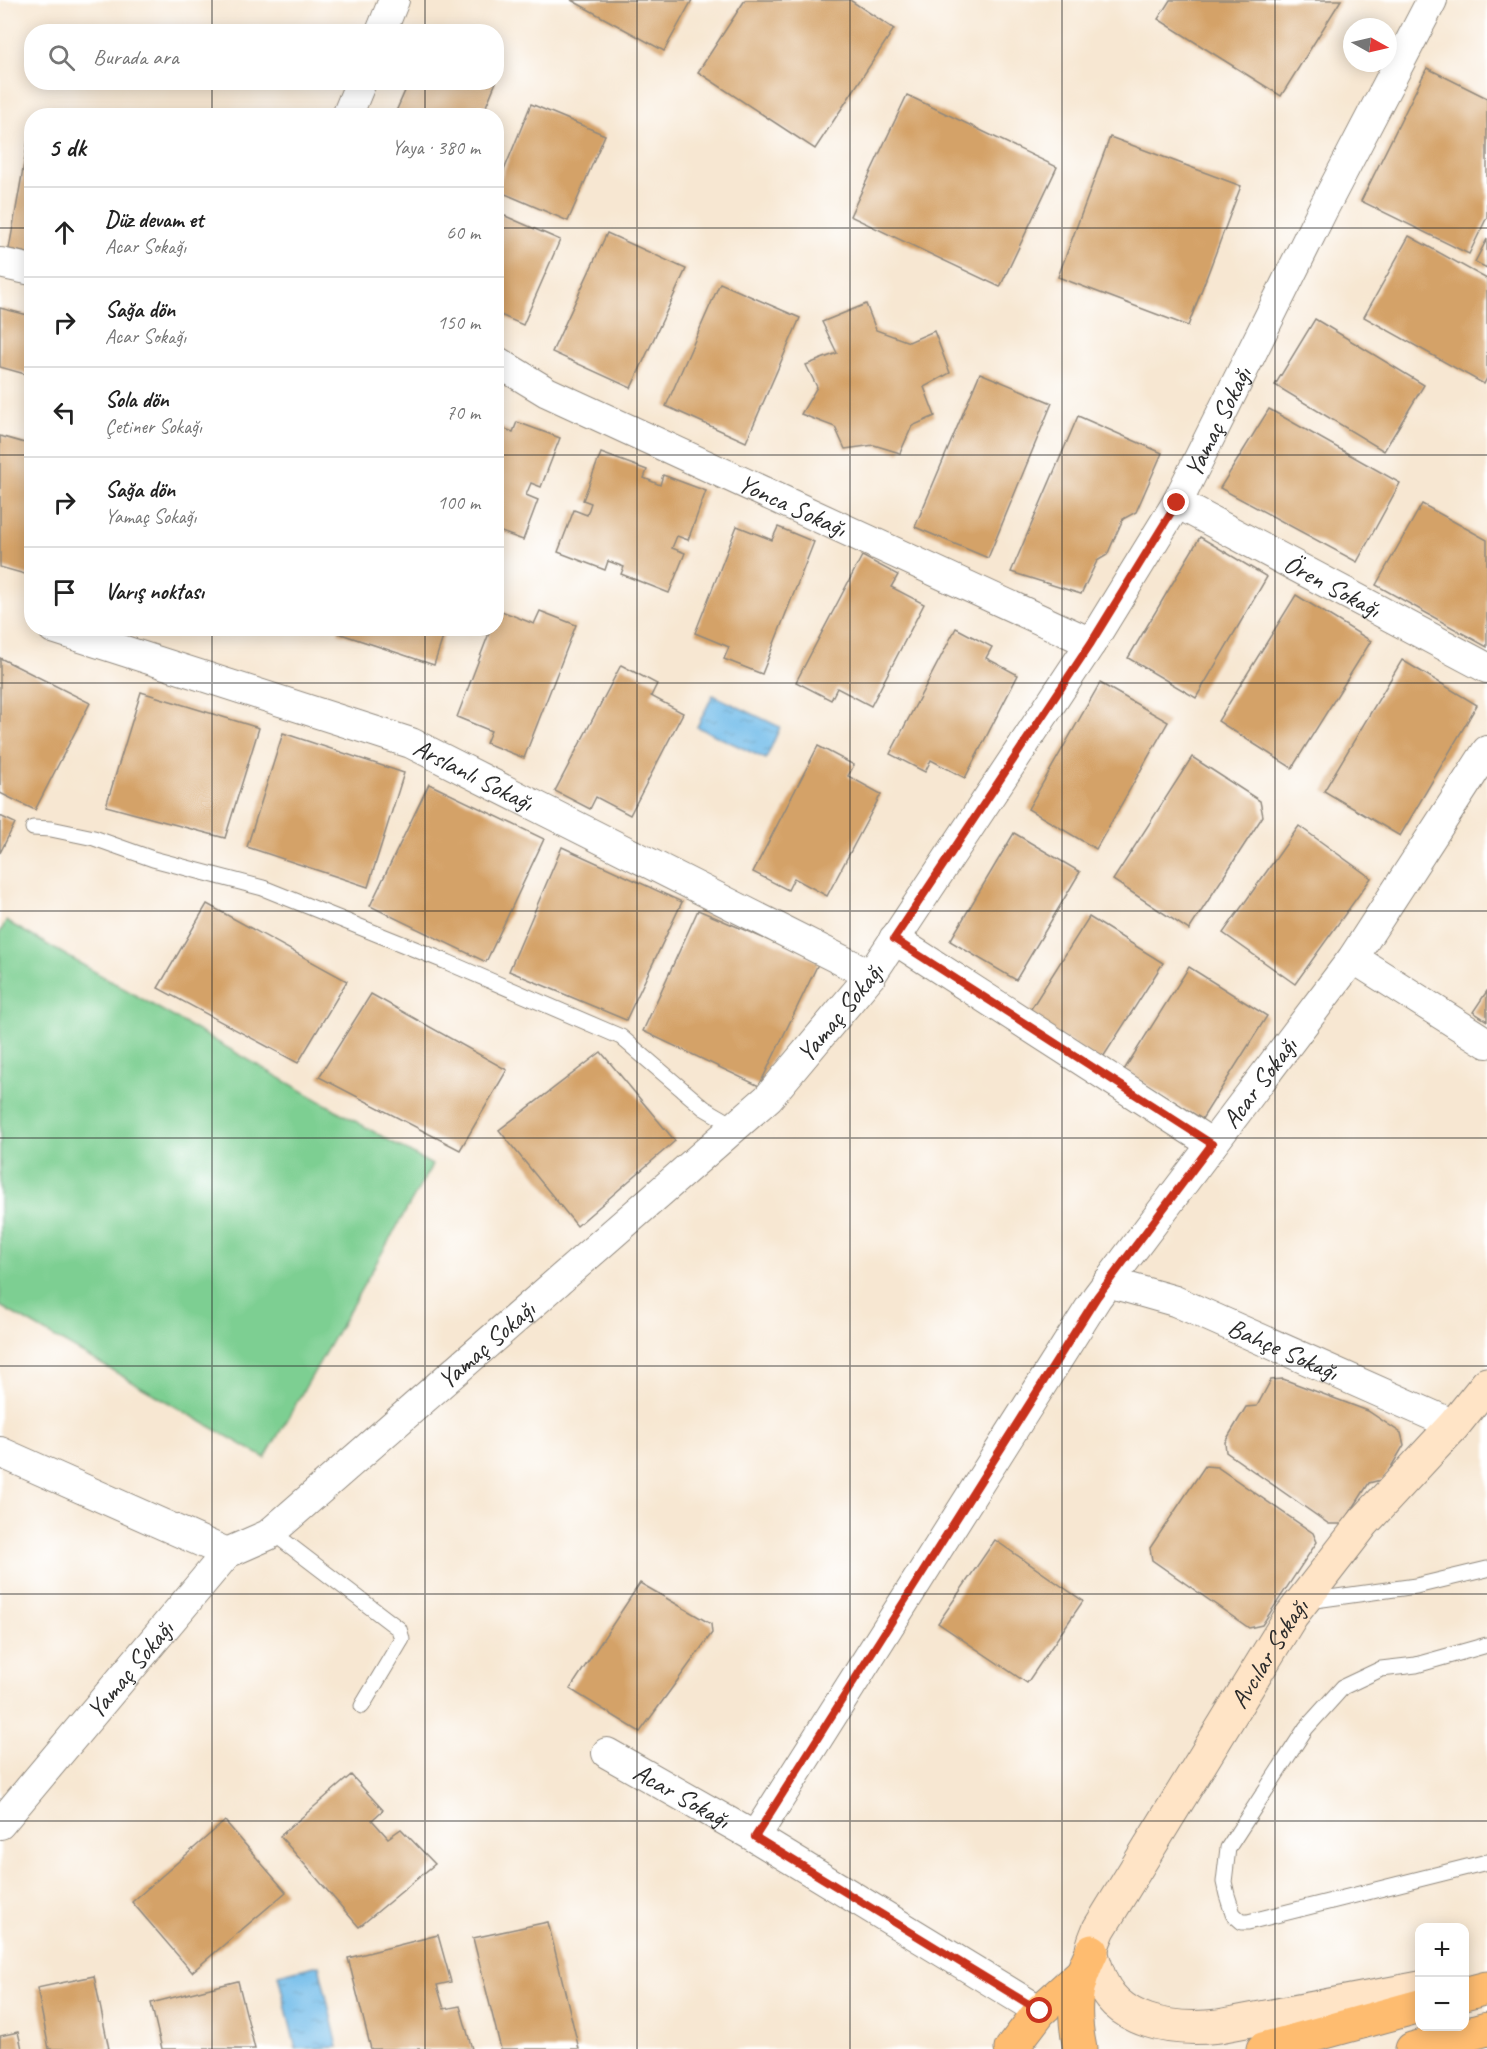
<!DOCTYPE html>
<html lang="tr">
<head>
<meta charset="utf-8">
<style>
  :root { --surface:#fff; --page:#f2f2f2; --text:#222; --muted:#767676; --line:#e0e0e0 }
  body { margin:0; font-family:Caveat,sans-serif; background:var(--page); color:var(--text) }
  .controls { position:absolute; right:18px; bottom:18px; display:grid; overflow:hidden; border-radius:12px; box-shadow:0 3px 15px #0003 }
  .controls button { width:54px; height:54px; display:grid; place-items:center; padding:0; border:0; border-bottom:2px solid var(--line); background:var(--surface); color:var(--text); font:30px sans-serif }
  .compass { position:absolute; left:1343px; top:18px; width:54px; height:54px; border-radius:50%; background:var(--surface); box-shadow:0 3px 15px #0003; rotate:98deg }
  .stop { position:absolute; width:18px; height:18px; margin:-14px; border:4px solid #c8321e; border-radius:50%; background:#fff }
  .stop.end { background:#c8321e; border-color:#fff; box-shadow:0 2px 6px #0008 }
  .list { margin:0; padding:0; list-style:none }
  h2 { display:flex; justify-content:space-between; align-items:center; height:78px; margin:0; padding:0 24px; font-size:26px }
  h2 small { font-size:20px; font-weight:400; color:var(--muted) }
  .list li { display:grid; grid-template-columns:39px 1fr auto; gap:18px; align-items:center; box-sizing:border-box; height:90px; padding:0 24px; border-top:2px solid var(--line) }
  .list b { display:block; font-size:22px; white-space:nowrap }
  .list p { margin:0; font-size:20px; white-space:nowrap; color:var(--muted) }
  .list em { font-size:20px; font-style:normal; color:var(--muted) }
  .icon { flex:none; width:33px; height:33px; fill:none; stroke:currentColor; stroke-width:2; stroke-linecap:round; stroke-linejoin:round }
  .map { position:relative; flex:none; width:1487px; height:2049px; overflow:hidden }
  .search { position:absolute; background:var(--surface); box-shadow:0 3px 15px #0003; left:24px; top:24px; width:480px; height:66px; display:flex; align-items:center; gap:15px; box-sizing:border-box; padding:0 21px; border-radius:24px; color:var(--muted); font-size:22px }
  .panel { position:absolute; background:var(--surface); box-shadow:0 3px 15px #0003; left:24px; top:108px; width:480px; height:528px; border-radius:24px }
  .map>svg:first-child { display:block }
  .pitch { fill:#7dcf92; stroke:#547d5e; stroke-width:1.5 }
  .water { fill:url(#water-ripples); stroke:#4d738a; stroke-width:1.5 }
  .building { fill:#d4a268 }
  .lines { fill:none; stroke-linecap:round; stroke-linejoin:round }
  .lane-casing { stroke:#91897e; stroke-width:17 }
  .street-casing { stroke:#91897e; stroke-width:32 }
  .secondary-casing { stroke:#91897e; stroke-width:35 }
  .highway-casing { stroke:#91897e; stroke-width:35 }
  .lane { stroke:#fff; stroke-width:15 }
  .street { stroke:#fff; stroke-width:30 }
  .secondary { stroke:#ffe4c6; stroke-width:33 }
  .highway { stroke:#febc70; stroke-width:33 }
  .route { stroke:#c8321e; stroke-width:8 }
  .grid { fill:none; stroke:#2b2b2b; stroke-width:1.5; stroke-opacity:0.55 }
  .labels { text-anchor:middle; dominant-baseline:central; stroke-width:4.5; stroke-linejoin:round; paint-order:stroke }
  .street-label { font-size:26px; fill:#2b2b2b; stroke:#fff }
</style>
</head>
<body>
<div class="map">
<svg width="1487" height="2049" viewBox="0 0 1487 2049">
  <defs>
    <pattern id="water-ripples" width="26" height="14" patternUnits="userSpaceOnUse" patternTransform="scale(1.5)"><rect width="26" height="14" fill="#6fbbe9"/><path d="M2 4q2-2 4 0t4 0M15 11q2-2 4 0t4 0" fill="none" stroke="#5b98bd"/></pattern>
  </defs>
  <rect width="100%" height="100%" fill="#fff"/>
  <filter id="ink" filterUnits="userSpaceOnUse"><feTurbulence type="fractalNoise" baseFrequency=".0167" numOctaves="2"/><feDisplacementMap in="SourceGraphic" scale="12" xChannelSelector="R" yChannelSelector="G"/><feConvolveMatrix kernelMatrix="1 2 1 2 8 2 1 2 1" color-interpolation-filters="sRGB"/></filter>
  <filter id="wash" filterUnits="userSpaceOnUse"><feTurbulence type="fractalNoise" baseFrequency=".008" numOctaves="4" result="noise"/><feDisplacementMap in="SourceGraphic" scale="24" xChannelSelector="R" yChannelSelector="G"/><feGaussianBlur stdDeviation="1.35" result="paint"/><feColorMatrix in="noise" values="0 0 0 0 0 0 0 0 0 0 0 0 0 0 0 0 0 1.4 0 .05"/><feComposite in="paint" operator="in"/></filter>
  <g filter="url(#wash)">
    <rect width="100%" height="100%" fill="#f7e7d2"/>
    <!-- pitch -->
    <path class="pitch" d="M6,921L432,1165L265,1458L0,1306V933Z"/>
    <!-- water -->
    <g class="water">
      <path d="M713,695L780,727L766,759L697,727Z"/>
      <path d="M319,1965L338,2047L296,2049L278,1975Z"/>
    </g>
    <g id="blocks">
      <!-- building -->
      <g class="building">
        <path d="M571,0H692L664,51Z"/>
        <path d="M745,0H850L894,29L815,149L698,72Z"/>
        <path d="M1170,0H1341L1281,96L1158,19Z"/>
        <path d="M1427,68L1487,98V217L1469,254L1361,201Z"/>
        <path d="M409,82H496L482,116H394Z"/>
        <path d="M907,95L1057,167L1000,287L850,216Z"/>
        <path d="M531,104L605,135L568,221L496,190Z"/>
        <path d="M29,135H32V254L9,249Z"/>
        <path d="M1110,137L1241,186L1188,326L1058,277Z"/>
        <path d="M496,212L560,240L523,325L496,313Z"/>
        <path d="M607,233L686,269L631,388L552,352Z"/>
        <path d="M1409,236L1487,279V378L1484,384L1364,317Z"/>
        <path d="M1487,239V268L1475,262Z"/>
        <path d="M720,283L800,318L746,442L666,406Z"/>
        <path d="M866,304L876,330L909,342L934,331L950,373L924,387L935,416L912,426L900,453L874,445L845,449L835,427L801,414L817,387L806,365L837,353L822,322Z"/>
        <path d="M0,308L32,316V376L0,367Z"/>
        <path d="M1315,319L1424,385L1384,451L1275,385Z"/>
        <path d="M980,373L1052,403L988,558L915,527Z"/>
        <path d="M1269,409L1400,483L1357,562L1220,488Z"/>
        <path d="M496,416L500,418L497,426L513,432L517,422L560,438L541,487L531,483L526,495L538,500L523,540L496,530Z"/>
        <path d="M1078,416L1162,453L1136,512L1123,519L1107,555L1097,561L1081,594L1011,572Z"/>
        <path d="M0,436L32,445V576L0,567Z"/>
        <path d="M601,453L647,470L644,478L660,485L663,475L706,491L688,540L677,536L672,548L685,553L669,593L621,574L624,567L608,561L605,570L558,552L574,510L587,515L591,503L583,500Z"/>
        <path d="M1422,504L1487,540V647L1376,585Z"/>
        <path d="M737,526L772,540L778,527L814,542L762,674L724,659L729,647L695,633Z"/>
        <path d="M1200,537L1267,577L1196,698L1128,658Z"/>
        <path d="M862,556L898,575L891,587L924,604L871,706L837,688L831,700L796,682Z"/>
        <path d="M1296,595L1371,641L1292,768L1218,721Z"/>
        <path d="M499,610L534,624L540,611L576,625L524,758L486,743L491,731L457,717L491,628H496Z"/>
        <path d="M340,628H446L434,665L338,633Z"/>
        <path d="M956,628L992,647L986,658L1018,675L965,778L931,760L925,772L890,754Z"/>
        <path d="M0,658L90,703L35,810L0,793Z"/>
        <path d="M1402,660L1477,705L1400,836L1324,791Z"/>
        <path d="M621,665L657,684L651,696L683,713L630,815L596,797L590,809L555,791Z"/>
        <path d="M1100,683L1168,722L1096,849L1028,809Z"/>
        <path d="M141,692L259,728L225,838L106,806Z"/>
        <path d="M283,733L404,773L368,887L247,847Z"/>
        <path d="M818,746L854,765L848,776L881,794L827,896L794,878L788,890L753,872Z"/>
        <path d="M1192,757L1260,801L1263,816L1189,930L1113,880Z"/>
        <path d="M429,784L544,839L486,962L370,906Z"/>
        <path d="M0,816L15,823L0,853Z"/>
        <path d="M1299,826L1371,878L1295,984L1223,933Z"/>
        <path d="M1014,833L1080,872L1016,980L950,941Z"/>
        <path d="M562,847L682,902L626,1020L509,971Z"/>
        <path d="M207,904L347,981L298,1063L158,988Z"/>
        <path d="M698,910L819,962L759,1086L643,1031Z"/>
        <path d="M1089,917L1163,963L1100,1062L1027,1015Z"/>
        <path d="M1189,967L1267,1016L1202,1119L1124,1070Z"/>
        <path d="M1487,991V1021L1473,1012Z"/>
        <path d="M371,994L507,1070L460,1150L319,1077Z"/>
        <path d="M601,1052L675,1141L577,1226L499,1130Z"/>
        <path d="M1283,1379L1368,1411L1401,1433L1404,1445L1384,1479L1369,1483L1343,1524H1329L1226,1452L1225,1442L1246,1407L1257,1406L1271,1380Z"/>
        <path d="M1205,1466L1217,1467L1313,1533L1317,1542L1262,1625L1249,1628L1152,1560L1150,1548Z"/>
        <path d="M995,1540L1083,1601L1027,1683L938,1623Z"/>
        <path d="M640,1583L711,1624L712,1633L640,1732L570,1689Z"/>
        <path d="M351,1775L383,1810L372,1820L388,1838L401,1829L435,1864L359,1927L280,1836Z"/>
        <path d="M225,1821L286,1892L192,1972L132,1902Z"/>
        <path d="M548,1922L579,2049H501L473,1938Z"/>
        <path d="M438,1935L451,1982L437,1985L444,2009L460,2006L472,2049H371L348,1958Z"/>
        <path d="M94,1976L109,2049H49L37,1988Z"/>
        <path d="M238,1981L255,2049H162L151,2003Z"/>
        <path d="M18,2032L22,2049H0V2036Z"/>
      </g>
    </g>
  </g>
  <g filter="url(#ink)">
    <use href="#blocks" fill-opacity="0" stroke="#91897e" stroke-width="1.5"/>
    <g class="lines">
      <defs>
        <g id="lane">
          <path d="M33,828L51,829L94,838L153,859L263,888L447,962L621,1037L704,1108L735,1126"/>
          <path d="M272,1532L399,1629L402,1639L362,1706"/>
          <path d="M1308,1601L1416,1586L1487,1569"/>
          <path d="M1487,1645L1416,1665L1381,1669L1343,1687L1306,1728L1228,1848L1224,1882L1227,1895L1233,1914L1242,1922H1248L1487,1862"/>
        </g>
        <g id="street">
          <path d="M381,32L394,0"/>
          <path d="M347,116L361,82"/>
          <path d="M0,263L32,270"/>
          <path id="s1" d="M496,361L547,392L1091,643"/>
          <path id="s2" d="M1177,503L1487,668"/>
          <path id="s3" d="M53,628L411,743L871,975"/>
          <path d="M894,939L1212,1144"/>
          <path d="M1353,958L1487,1043"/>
          <path id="s4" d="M1108,1282L1175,1301L1454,1425"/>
          <path d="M0,1452L227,1553"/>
          <path id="s5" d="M607,1753L755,1837L1040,2011"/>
          <path id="s6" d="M0,1824L227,1553L268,1535L768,1098L871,975L1091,643L1177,503L1323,209L1432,0"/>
          <path id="s7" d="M755,1837L1097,1297L1353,958L1487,751"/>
        </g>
        <g id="secondary">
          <path id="s8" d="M1420,1988L1219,2026C1173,2031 1114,2024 1098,1973C1096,1967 1092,1957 1092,1951C1092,1944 1097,1935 1099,1929L1291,1616L1364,1522L1454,1425L1487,1384"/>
        </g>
        <g id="highway">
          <path d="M1464,1994L1487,1988"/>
          <path d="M1011,2049L1040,2011L1080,1975"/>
          <path d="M1080,2049C1072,2009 1074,1988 1092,1951"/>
          <path d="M1263,2049L1420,2006"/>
          <path d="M1412,2049L1487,2029"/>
        </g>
      </defs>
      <!-- lane casing -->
      <use href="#lane" class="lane-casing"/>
      <!-- street casing -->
      <use href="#street" class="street-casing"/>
      <!-- secondary casing -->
      <use href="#secondary" class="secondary-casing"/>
      <!-- highway casing -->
      <use href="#highway" class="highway-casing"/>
      <!-- lane -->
      <use href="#lane" class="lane"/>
      <!-- street -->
      <use href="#street" class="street"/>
      <!-- secondary -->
      <use href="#secondary" class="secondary"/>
      <!-- highway -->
      <use href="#highway" class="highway"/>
    </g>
  </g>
  <g class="lines" filter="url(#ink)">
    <!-- route -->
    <path class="route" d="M1040,2011L755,1837L1097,1297L1212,1144L894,939L1091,643L1177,503"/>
  </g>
  <!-- grid -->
  <path class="grid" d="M212,0V32M425,0V32M637,0V2049M850,0V2049M1062,0V2049M1275,0V2049M212,82V116M425,82V116M0,228H32M496,228H1487M0,455H32M496,455H1487M212,628V2049M425,628V2049M0,683H1487M0,911H1487M0,1138H1487M0,1366H1487M0,1594H1487M0,1821H1487"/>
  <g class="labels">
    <!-- street labels -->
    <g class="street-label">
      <text stroke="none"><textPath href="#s6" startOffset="1876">Yamaç Sokağı</textPath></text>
      <text stroke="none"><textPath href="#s1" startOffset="330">Yonca Sokağı</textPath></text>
      <text stroke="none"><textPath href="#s2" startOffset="176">Ören Sokağı</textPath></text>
      <text stroke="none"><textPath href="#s3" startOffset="446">Arslanlı Sokağı</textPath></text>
      <text stroke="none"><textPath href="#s6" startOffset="1174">Yamaç Sokağı</textPath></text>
      <text stroke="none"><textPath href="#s7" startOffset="908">Acar Sokağı</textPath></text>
      <text stroke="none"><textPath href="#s6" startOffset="688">Yamaç Sokağı</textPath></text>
      <text stroke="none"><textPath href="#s4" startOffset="188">Bahçe Sokağı</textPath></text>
      <text stroke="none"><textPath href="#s8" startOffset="718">Avcılar Sokağı</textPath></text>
      <text stroke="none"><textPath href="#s6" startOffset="202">Yamaç Sokağı</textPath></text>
      <text stroke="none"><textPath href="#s5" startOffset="86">Acar Sokağı</textPath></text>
    </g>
  </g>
</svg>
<div class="controls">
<button>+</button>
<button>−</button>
</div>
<svg class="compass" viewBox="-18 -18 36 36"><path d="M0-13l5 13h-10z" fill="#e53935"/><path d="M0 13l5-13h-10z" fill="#767676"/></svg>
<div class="stop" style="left:1040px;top:2011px"></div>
<div class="stop end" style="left:1177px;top:503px"></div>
<div class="search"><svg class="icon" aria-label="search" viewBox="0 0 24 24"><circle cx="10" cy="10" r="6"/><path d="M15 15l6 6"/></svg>Burada ara</div>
<section class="panel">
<h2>5 dk<small>Yaya · 380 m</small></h2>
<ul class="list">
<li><svg class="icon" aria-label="ahead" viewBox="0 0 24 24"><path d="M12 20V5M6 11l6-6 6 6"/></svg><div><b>Düz devam et</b><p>Acar Sokağı</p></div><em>60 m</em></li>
<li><svg class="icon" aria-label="right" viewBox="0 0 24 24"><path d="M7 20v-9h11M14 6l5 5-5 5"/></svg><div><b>Sağa dön</b><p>Acar Sokağı</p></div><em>150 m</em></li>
<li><svg class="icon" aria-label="left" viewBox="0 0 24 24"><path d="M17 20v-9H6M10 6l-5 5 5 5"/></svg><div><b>Sola dön</b><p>Çetiner Sokağı</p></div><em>70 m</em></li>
<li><svg class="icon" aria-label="right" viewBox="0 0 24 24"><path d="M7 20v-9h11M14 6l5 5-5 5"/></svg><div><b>Sağa dön</b><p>Yamaç Sokağı</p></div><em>100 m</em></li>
<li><svg class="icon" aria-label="arrive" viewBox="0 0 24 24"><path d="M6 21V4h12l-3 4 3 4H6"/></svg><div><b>Varış noktası</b></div></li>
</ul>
</section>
</div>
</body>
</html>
